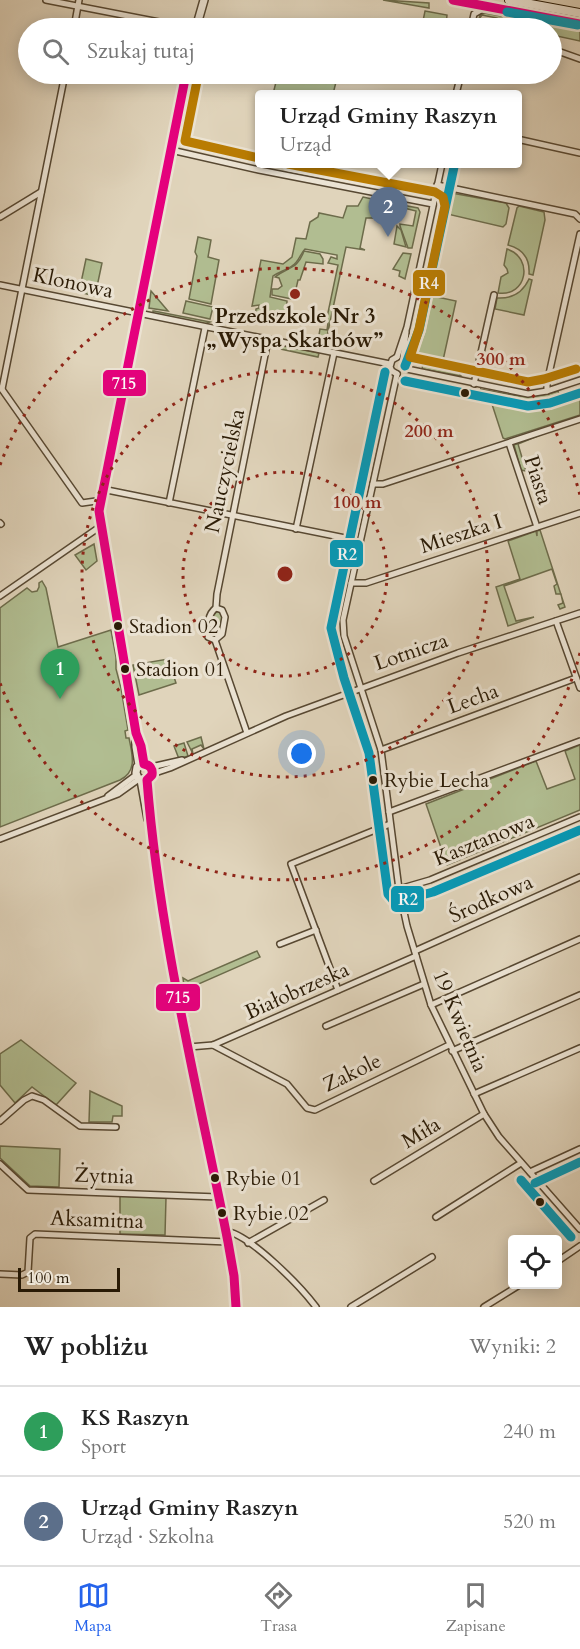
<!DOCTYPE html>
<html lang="pl">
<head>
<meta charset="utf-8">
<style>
  :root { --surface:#fff; --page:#f2f2f2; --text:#222; --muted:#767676; --line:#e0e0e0; --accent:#2563eb }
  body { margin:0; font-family:Cardo,serif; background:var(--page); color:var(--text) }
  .controls { position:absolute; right:18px; bottom:18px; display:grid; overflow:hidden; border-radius:6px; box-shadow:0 3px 15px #0003 }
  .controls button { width:54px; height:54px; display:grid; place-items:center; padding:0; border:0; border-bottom:2px solid var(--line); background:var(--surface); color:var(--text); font:30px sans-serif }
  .scale { position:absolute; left:18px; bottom:15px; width:102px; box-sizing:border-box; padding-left:6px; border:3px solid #291a05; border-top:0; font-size:16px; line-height:21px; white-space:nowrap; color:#291a05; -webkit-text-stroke:4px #ebe3d3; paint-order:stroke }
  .you { position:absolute; left:302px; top:754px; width:21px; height:21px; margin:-15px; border:4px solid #fff; border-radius:50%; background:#1a73e8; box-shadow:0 0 0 9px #1a73e833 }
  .badge { display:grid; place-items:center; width:39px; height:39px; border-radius:50%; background:var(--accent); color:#fff; font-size:20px; font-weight:700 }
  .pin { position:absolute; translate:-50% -50px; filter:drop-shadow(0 2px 3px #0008) }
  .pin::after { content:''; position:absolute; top:32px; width:21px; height:18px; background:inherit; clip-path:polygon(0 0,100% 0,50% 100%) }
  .popup { position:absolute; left:255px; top:90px; width:267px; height:78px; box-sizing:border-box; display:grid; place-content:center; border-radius:6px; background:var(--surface); filter:drop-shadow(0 2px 4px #0005); font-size:20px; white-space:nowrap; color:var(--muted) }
  .popup b { font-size:22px; color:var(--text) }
  .popup::after { content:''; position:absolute; left:50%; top:100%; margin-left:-12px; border:12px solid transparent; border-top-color:var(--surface) }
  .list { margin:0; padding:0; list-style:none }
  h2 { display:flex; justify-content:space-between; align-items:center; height:78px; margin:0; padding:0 24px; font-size:26px }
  h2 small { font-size:20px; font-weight:400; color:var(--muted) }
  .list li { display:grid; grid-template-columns:39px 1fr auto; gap:18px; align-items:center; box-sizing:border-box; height:90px; padding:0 24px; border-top:2px solid var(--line) }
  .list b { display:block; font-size:22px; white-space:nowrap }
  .list p { margin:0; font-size:20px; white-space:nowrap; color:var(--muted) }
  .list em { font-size:20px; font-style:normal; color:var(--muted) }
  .icon { flex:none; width:33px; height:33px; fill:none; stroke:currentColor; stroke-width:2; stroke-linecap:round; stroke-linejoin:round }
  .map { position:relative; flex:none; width:580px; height:1307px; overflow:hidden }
  .search { position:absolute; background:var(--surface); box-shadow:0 3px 15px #0003; left:18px; right:18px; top:18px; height:66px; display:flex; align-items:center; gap:15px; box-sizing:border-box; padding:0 21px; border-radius:33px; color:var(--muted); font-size:22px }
  .sheet { height:258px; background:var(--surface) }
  nav { display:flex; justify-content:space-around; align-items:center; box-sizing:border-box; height:84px; border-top:2px solid var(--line); background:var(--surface); font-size:16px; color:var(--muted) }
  nav a { display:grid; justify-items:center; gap:3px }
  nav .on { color:var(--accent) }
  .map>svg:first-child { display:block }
  .green { fill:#b1bd91; stroke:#6d6c4b; stroke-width:1.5 }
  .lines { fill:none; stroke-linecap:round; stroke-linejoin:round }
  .minor-casing { stroke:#574832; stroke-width:8 }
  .tertiary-casing { stroke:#574832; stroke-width:10 }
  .secondary-casing { stroke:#291a05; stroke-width:10 }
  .minor { stroke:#ebe3d3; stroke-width:5 }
  .tertiary { stroke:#ebe3d3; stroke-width:7 }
  .secondary { stroke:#ebe3d3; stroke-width:8 }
  .bus-1-casing { stroke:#ebe3d3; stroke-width:14 }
  .bus-2-casing { stroke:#ebe3d3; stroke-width:14 }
  .bus-3-casing { stroke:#ebe3d3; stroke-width:14 }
  .bus-1 { stroke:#e5007d; stroke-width:9 }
  .bus-2 { stroke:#049bba; stroke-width:9 }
  .bus-3 { stroke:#b97c02; stroke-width:9 }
  .ring { fill:none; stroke:#8f2418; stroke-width:3; stroke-dasharray:3 6 }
  .poi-dot { fill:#8f2418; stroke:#ebe3d3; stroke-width:2 }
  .bus-dot { fill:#291a05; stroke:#ebe3d3; stroke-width:2 }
  .labels { text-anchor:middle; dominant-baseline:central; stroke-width:6; stroke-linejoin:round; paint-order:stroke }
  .bus-label { font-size:20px; fill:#291a05; stroke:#ebe3d3; text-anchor:start }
  .street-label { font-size:21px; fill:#291a05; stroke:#ebe3d3 }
  .poi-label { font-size:21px; font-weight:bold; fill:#291a05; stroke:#ebe3d3 }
  .centre { fill:#8f2418; stroke:#ebe3d3; stroke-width:3 }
  .ring-label { font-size:18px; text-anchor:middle; font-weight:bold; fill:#8f2418; stroke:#ebe3d3; stroke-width:6; stroke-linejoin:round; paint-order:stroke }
  .line-badge { stroke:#ebe3d3; stroke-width:2 }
  .badge-label { font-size:16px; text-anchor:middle; font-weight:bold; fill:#fff }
</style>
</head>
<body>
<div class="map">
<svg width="580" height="1307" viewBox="0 0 580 1307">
  <rect width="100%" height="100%" fill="#e0d4bb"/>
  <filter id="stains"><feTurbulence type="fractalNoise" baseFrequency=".00333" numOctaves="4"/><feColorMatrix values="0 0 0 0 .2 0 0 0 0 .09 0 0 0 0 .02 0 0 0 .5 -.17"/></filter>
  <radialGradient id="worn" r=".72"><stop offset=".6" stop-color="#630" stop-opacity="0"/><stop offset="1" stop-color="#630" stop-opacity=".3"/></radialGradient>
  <!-- green -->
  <g class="green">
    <path d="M383,0L429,3V8L423,7Z"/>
    <path d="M474,0H481L580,20Z"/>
    <path d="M425,11L447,15L446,25L423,21Z"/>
    <path d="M485,13L580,30V41L552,35V28H518L497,23V18L482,15L479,19L480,15Z"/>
    <path d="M289,20L294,21L293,28C306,18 321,18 333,28H287Z"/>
    <path d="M278,74H338L333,94H273Z"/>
    <path d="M446,192L506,203L509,208L506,224L503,227L443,213Z"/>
    <path d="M363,197L381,201L373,218H366L360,248L365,250L346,247L326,341L350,346L318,341L320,329L327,330L328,323L326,322L338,265L328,263L331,257L337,259V255L305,249C300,254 299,262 292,266C286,270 279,272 273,276L270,297L287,301L286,313L302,316L300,325L255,316L256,309L259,308V305L252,306L261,260L283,264L292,257L296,238L306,239L310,222L318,217L319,213L343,218L347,206H358Z"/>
    <path d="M386,202L418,208L420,212L412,248H408L400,226V224L413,226L416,211L392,205L391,210H388L385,206Z"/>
    <path d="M519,206L544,212L545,220L533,275L529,274C530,259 523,249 508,245L517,208Z"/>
    <path d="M397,226L401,230L406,247L394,244Z"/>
    <path d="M198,237L211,240L208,257L219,260L211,304L189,299L197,256L195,252Z"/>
    <path d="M507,249C534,258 527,297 498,293L501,277L508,273L507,269L504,265Z"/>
    <path d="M304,251L320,254L323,259V264L306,262L300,280H298L296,289H293L292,299L272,295V289H278L282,286L279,278L275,277C289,266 297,270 304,251Z"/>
    <path d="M403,253L411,254L405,279L399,276L400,271L393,269Z"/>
    <path d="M86,259L102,263L95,296L79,292Z"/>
    <path d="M529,279L532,280L524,315L495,309L497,298C512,299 523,292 529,279Z"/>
    <path d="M151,291L168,311L149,308Z"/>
    <path d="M423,294L456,301L442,365L409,357Z"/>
    <path d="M186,301L213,307L210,319L183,313Z"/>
    <path d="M153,311H154L210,322L205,324L153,314Z"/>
    <path d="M278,345L319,353L318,357L271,347Z"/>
    <path d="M423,364L457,370L461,376L422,369Z"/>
    <path d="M480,389C508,394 530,401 558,391L559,394C535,404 503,401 480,389Z"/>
    <path d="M580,389V415L505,439L503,438L489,395C530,404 540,402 580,389Z"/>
    <path d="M545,433L518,444L526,471L521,470L514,445Z"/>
    <path d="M540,530L565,607L560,609L558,605L563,603L561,594H556L554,586L557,584L552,569L504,586L516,621L534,617L508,626L496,587L520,579L508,541L536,531L537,536V531Z"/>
    <path d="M94,544L97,561L86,570L75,555Z"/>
    <path d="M42,581L46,588L58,647L111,630L116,657V669L121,688L128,730L125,731L126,738H129C132,754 138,771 120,780L0,827V608L27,588L32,592L37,591L39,587V583Z"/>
    <path d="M216,611H221L224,616L219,633L216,636L211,635L209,632L213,614Z"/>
    <path d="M168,659L176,683L139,695L133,665Z"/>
    <path d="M201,737L204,749L201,745L192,749L193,754L187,742Z"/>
    <path d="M184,743L188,756L179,759L174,746Z"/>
    <path d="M580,745V810L447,865L426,804L536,761L547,789L575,779L565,751Z"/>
    <path d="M257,951L260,957L187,989L185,993L183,978L188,981Z"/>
    <path d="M21,1040L76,1083L56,1105L32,1087L15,1103L0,1085V1054Z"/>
    <path d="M90,1091L122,1106V1116H113L112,1122H89Z"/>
    <path d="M0,1146L60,1149L59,1187L30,1186L0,1158Z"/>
    <path d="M120,1196L166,1198L165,1235L120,1234Z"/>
  </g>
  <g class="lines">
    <defs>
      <g id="minor">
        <path d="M46,0L190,28"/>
        <path d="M472,24L489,28"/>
        <path d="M74,28L79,0"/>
        <path d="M471,28L474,14L486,7"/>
        <path d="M552,49L580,59"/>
        <path d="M456,94L461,74"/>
        <path d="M517,139L580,153"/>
        <path d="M171,150L259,170L433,204"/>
        <path d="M437,185L575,214L580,219"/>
        <path d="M0,217L41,192"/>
        <path d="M0,285L390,364"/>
        <path d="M397,357L407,327L442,164"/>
        <path d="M403,358L406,332"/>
        <path d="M407,369L528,394L547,391L580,380"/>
        <path d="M397,374L343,620L344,636L381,750L399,889L407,926L431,1005L484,1114L499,1137L580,1229"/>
        <path d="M397,374L392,371L390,367L392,360L397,357"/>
        <path d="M474,384L494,295"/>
        <path d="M1,388L82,503L96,501"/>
        <path d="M2,389L65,74"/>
        <path d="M547,391V383L580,234"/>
        <path d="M509,443L537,527"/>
        <path d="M373,484H383L580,419"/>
        <path d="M102,489L360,541"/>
        <path d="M169,503L205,328"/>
        <path d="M0,523L1,524"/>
        <path d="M296,529L334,353"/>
        <path d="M351,583H366L580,513"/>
        <path d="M0,596L101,526"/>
        <path d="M216,608L217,594L268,340"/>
        <path d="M216,608L222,610L225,617L222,634L215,640L208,637C206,629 208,613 216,608Z"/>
        <path d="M556,621L580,688"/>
        <path d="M215,640L247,733"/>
        <path d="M381,750L576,678"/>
        <path d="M151,767L182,760"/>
        <path d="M152,774L170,768L286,716L458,653L580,613"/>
        <path d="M108,796L136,775"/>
        <path d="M389,812L580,741"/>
        <path d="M0,839L118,794L139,779"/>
        <path d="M399,889L430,880L580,817"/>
        <path d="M280,944L316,930"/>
        <path d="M415,951L580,877"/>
        <path d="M338,990L291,864L390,824"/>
        <path d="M431,1005L580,939"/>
        <path d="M326,1026L424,984"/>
        <path d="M213,1045L287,1084L307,1108L315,1110L449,1045"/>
        <path d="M189,1047L213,1045L416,956"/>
        <path d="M452,1051L580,995"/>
        <path d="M474,1094L580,1048"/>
        <path d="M0,1121L24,1100L32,1096L44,1100L80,1126L116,1127"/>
        <path d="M0,1164L28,1190L218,1197"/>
        <path d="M530,1172L580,1149"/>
        <path d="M374,1181L484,1114"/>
        <path d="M436,1217L521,1163"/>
        <path d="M225,1231C250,1234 301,1287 316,1307"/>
        <path d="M248,1243L324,1200"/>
        <path d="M558,1261L580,1246"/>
        <path d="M0,1274L22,1275L28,1272L30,1238L35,1234L228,1242"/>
        <path d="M351,1307L432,1257"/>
        <path d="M484,1307L521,1284"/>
      </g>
      <g id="tertiary">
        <path d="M196,28L204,0"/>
        <path d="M138,738L144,764"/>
        <path d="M142,764L137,767L136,773L138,778L144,780"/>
        <path d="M144,764C150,765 153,769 152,775L147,780"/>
        <path d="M139,765L136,747V733L99,511L186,74"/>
        <path d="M141,780L148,819"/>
        <path d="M147,780L151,830L172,960L228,1242L234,1276L236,1307"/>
      </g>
      <g id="secondary">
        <path d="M453,0L580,24"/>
        <path d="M509,0L580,13"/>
      </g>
    </defs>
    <!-- minor casing -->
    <use href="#minor" class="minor-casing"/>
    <!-- tertiary casing -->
    <use href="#tertiary" class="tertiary-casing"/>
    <!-- secondary casing -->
    <use href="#secondary" class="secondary-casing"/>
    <!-- minor -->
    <use href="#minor" class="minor"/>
    <!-- tertiary -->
    <use href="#tertiary" class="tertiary"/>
    <!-- secondary -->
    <use href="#secondary" class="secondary"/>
    <defs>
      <g id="bus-1">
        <path d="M453,0L580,24"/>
        <path d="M186,74L99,511L136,733L141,746L144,764C150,765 153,769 152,775L147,780C159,934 198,1091 228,1242L234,1276L236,1307"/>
      </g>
      <g id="bus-2">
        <path d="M507,12L578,25"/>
        <path d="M405,366L419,330L454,167"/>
        <path d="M385,372L331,628L344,678L369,753L388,894L393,900L400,901L433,892L580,830"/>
        <path d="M405,381L528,406L550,403L580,393"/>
        <path d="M521,1180L571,1237"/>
        <path d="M535,1183L580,1162"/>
      </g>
      <g id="bus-3">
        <path d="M198,76L185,141L259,158"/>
        <path d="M288,164L435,192L443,197L445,206L419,329L410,357L528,382L544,379L576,369"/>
      </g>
    </defs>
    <!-- bus-1 casing -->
    <use href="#bus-1" class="bus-1-casing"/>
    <!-- bus-2 casing -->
    <use href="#bus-2" class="bus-2-casing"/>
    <!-- bus-3 casing -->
    <use href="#bus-3" class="bus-3-casing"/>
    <!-- bus-1 -->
    <use href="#bus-1" class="bus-1"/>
    <!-- bus-2 -->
    <use href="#bus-2" class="bus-2"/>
    <!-- bus-3 -->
    <use href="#bus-3" class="bus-3"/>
  </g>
  <!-- distance rings -->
  <g class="ring">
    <circle cx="285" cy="574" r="102"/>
    <circle cx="285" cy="574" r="203"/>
    <path d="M580 653A305 305 0 0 1 0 683M0 465A305 305 0 0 1 580 495"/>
  </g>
  <!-- markers -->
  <circle class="poi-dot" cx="295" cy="294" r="6"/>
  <g class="bus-dot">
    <circle cx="465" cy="393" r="5"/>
    <circle cx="118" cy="626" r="5"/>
    <circle cx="125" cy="669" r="5"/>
    <circle cx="373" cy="780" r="5"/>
    <circle cx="215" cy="1178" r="5"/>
    <circle cx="540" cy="1202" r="5"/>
    <circle cx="222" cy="1213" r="5"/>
  </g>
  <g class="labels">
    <!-- bus labels -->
    <g class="bus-label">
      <text x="129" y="626">Stadion 02</text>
      <text x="136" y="669">Stadion 01</text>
      <text x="384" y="780">Rybie Lecha</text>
      <text x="226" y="1178">Rybie 01</text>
      <text x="233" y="1213">Rybie 02</text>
    </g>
    <!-- street labels -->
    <g class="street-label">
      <text transform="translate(73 283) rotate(12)">Klonowa</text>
      <text transform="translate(225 471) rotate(-78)">Nauczycielska</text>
      <text transform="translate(538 480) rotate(72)">Piasta</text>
      <text transform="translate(461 534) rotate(-18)">Mieszka I</text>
      <text transform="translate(411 652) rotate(-19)">Lotnicza</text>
      <text transform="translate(473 699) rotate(-20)">Lecha</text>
      <text transform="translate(484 840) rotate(-22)">Kasztanowa</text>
      <text transform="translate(491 899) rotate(-24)">Środkowa</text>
      <text transform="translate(297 991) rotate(-24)">Białobrzeska</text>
      <text transform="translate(460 1021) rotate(67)">19 Kwietnia</text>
      <text transform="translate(352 1073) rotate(-26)">Zakole</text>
      <text transform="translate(421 1133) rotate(-31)">Miła</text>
      <text transform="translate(104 1176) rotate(2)">Żytnia</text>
      <text transform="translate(97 1220) rotate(2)">Aksamitna</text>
    </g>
    <!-- poi labels -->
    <g class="poi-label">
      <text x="295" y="316">Przedszkole Nr 3<tspan x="295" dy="24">„Wyspa Skarbów”</tspan></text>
    </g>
  </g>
  <circle cx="285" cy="574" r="9" class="centre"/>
  <g class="ring-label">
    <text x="501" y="365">300 m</text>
    <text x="429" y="437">200 m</text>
    <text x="357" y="508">100 m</text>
  </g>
  <g class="line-badge">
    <rect x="412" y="269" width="34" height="28" rx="6" fill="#b97c02"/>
    <rect x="102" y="369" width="45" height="28" rx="6" fill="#e5007d"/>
    <rect x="329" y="539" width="35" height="29" rx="6" fill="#049bba"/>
    <rect x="390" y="885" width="35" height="28" rx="6" fill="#049bba"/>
    <rect x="155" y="983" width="46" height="29" rx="6" fill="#e5007d"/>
  </g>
  <g class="badge-label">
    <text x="429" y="289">R4</text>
    <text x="124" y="389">715</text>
    <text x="347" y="560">R2</text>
    <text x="408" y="905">R2</text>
    <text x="178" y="1003">715</text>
  </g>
  <rect width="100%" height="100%" filter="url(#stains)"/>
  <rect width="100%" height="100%" fill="url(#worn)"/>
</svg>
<div class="controls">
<button><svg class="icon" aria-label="locate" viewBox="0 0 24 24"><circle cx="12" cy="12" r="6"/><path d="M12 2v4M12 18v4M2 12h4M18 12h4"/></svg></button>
</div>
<div class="scale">100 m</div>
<div class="you"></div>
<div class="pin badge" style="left:60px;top:699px;background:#2e9e5b">1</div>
<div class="pin badge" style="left:388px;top:237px;background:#5c6f8a">2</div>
<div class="popup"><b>Urząd Gminy Raszyn</b>Urząd</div>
<div class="search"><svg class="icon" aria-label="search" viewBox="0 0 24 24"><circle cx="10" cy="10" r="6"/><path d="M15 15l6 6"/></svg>Szukaj tutaj</div>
</div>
<section class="sheet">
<h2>W pobliżu<small>Wyniki: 2</small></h2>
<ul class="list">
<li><span class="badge" style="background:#2e9e5b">1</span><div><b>KS Raszyn</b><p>Sport</p></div><em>240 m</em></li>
<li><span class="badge" style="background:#5c6f8a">2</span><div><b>Urząd Gminy Raszyn</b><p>Urząd · Szkolna</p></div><em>520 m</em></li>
</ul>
</section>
<nav>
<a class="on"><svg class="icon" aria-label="map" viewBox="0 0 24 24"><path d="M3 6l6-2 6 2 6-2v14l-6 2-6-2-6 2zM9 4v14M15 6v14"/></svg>Mapa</a>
<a><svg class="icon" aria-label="directions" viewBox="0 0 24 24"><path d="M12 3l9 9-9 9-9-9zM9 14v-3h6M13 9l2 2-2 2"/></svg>Trasa</a>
<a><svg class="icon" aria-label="saved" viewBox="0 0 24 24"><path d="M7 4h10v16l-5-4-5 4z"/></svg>Zapisane</a>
</nav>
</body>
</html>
